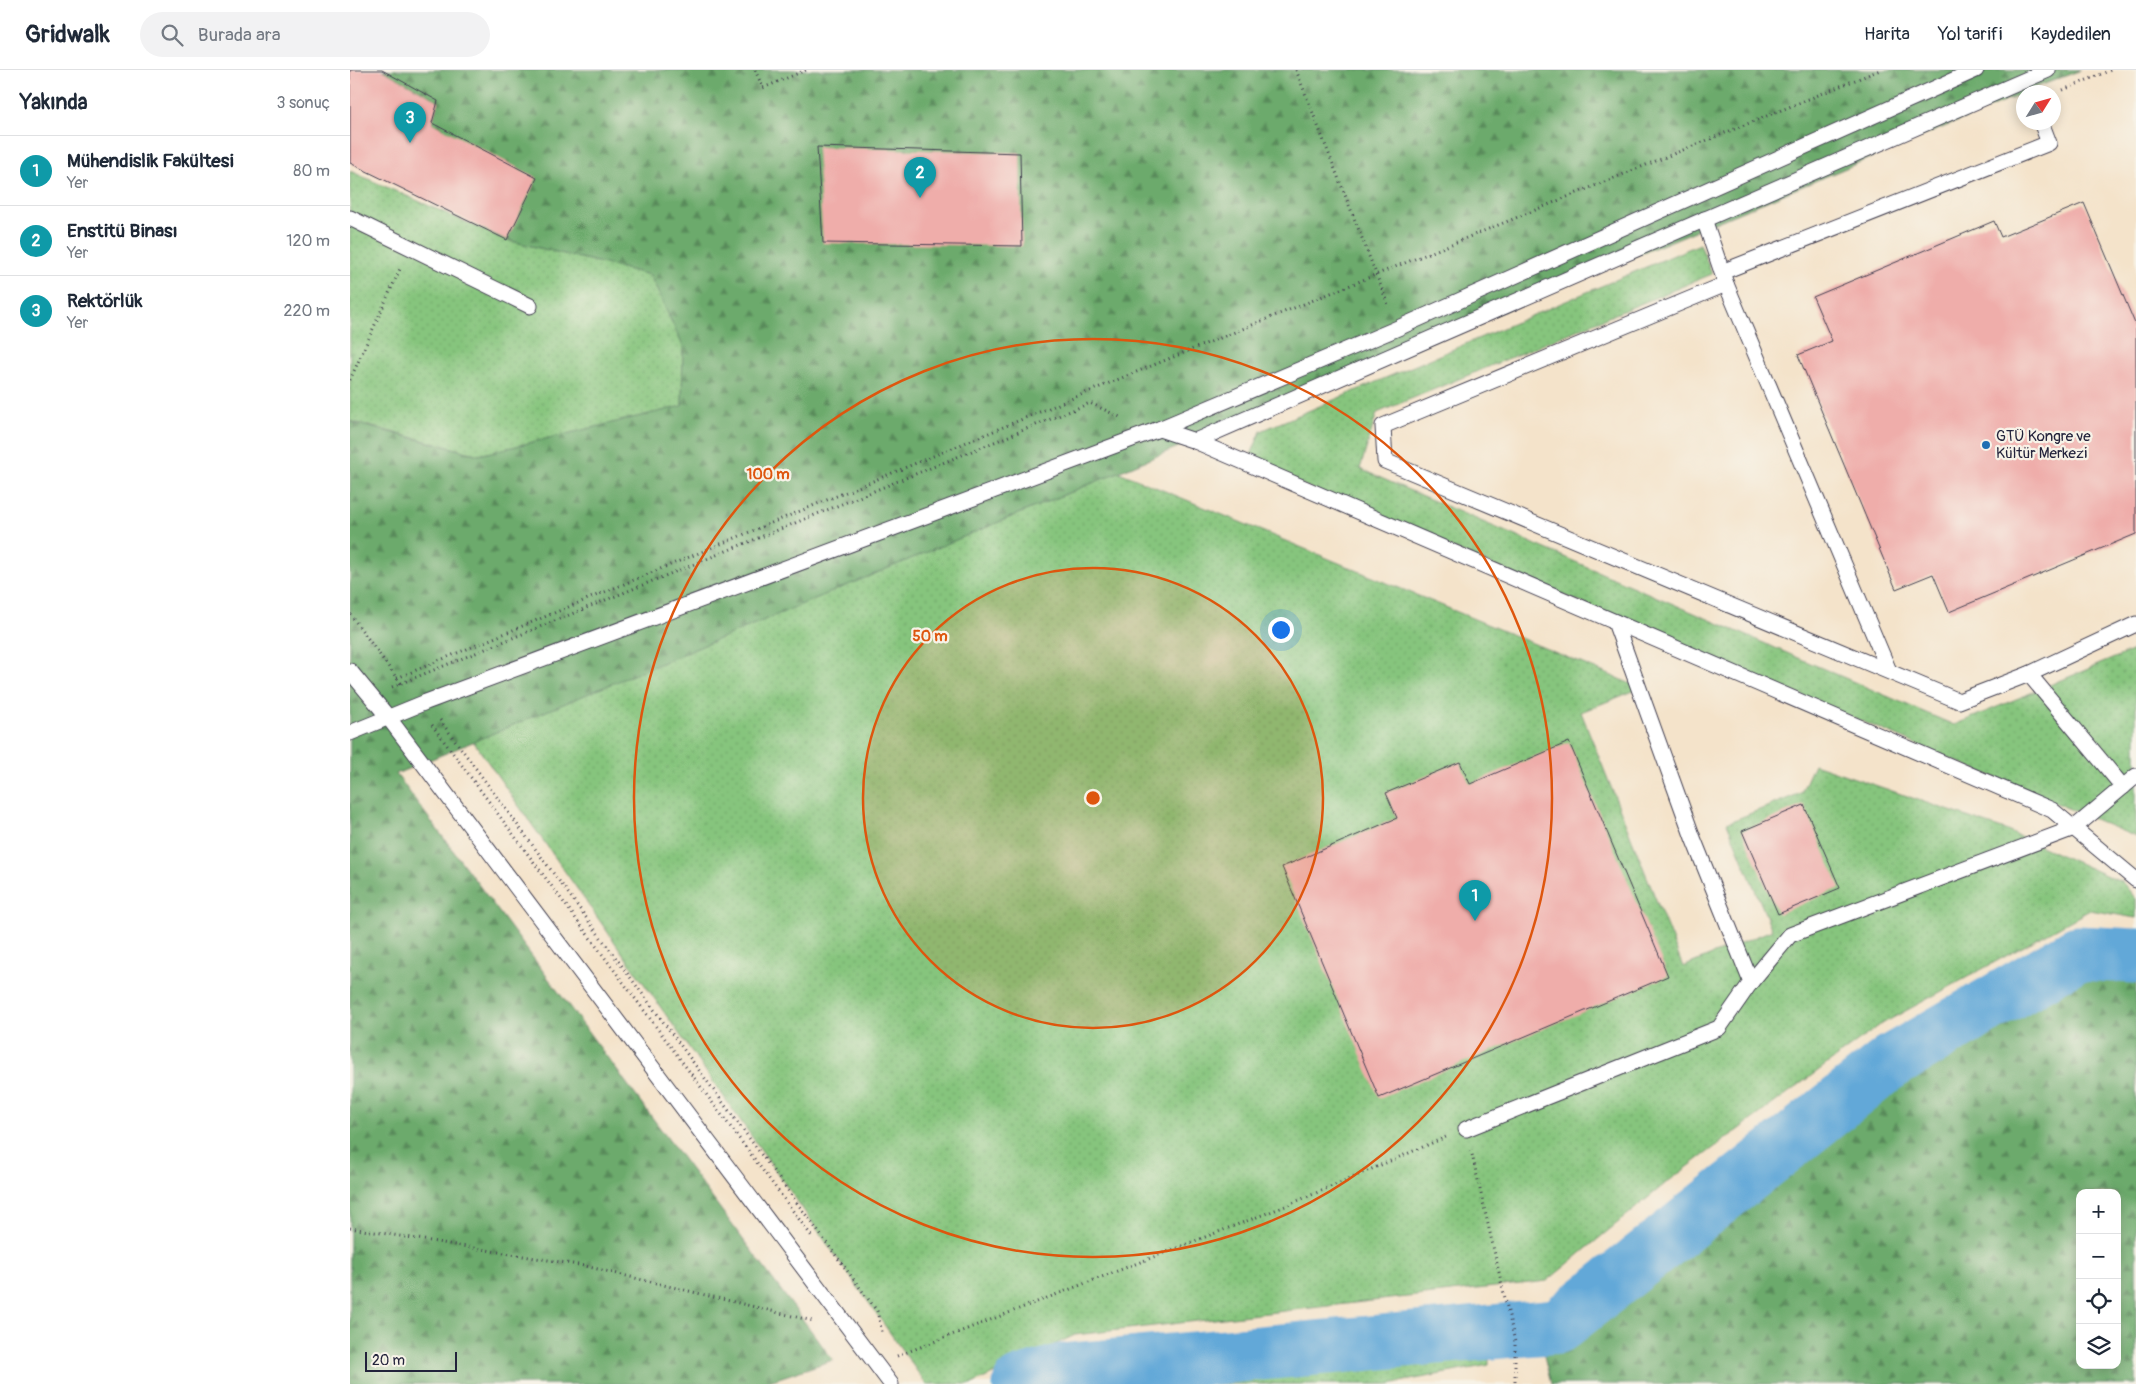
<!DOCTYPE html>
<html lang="tr">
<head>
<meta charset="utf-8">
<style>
  :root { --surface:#fff; --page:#f2f2f3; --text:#1f2937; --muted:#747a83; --line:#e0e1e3; --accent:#db2777 }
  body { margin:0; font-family:Pangolin,sans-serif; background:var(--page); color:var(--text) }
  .controls { position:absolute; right:15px; bottom:15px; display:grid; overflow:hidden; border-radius:10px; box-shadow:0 2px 12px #0003 }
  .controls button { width:45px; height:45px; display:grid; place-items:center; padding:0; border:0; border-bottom:1px solid var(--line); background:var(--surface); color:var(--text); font:25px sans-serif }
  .compass { position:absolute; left:1666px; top:15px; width:45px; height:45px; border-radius:50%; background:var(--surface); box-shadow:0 2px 12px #0003; rotate:53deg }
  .scale { position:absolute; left:15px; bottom:12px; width:92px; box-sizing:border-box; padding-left:5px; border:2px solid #22223b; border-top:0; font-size:14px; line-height:18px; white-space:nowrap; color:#22223b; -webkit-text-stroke:4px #f7f3e8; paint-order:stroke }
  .you { position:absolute; left:930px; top:559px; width:18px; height:18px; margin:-12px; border:4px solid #fff; border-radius:50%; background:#1a73e8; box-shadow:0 0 0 8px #1a73e833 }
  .badge { display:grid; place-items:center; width:32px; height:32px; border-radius:50%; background:var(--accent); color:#fff; font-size:16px; font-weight:700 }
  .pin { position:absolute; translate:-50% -41px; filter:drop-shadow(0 1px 2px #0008) }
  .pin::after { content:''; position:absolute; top:26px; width:18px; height:15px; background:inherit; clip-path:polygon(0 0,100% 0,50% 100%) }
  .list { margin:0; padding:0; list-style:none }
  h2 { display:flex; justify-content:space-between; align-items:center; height:65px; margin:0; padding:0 20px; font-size:21px }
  h2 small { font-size:16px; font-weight:400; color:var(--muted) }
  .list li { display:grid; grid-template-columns:32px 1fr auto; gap:15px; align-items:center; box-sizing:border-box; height:70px; padding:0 20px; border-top:1px solid var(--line) }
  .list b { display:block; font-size:19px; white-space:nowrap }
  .list p { margin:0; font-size:16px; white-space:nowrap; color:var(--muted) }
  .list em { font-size:16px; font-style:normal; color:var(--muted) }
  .icon { flex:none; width:28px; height:28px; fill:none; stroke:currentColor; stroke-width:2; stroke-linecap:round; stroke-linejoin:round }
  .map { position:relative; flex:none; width:1786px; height:1314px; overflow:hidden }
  header { display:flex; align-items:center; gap:30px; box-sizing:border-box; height:70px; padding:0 25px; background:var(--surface); border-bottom:1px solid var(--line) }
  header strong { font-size:24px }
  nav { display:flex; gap:28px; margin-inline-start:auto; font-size:18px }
  .search { width:350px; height:45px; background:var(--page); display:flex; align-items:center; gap:12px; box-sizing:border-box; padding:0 18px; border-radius:28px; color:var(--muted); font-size:19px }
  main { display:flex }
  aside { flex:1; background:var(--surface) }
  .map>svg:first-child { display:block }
  .grass { fill:url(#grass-dots); stroke:#54745c }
  .forest { fill:url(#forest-firs); stroke:#476654; fill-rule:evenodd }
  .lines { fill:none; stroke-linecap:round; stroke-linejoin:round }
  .river { stroke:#62a8d8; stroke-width:55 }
  .building { fill:#efadaa }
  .lane-casing { stroke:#423f50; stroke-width:17 }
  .path { stroke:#423f50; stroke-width:3; stroke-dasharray:1 4; stroke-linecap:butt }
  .lane { stroke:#fff; stroke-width:15 }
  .ring { fill:none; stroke:#de560e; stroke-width:2.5 }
  .poi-dot { fill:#1f6fb2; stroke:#f7f3e8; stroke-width:2 }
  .labels { text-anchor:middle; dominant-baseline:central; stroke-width:4.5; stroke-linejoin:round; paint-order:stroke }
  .poi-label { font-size:15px; fill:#22223b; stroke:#f7f3e8; text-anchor:start }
  .centre { fill:#de560e; stroke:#f7f3e8; stroke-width:2.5 }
  .ring-label { font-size:15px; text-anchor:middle; font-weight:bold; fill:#de560e; stroke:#f7f3e8; stroke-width:4.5; stroke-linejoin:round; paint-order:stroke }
</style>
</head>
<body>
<header>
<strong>Gridwalk</strong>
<div class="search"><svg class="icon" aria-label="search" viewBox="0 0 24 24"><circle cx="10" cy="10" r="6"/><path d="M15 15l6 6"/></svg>Burada ara</div>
<nav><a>Harita</a><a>Yol tarifi</a><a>Kaydedilen</a></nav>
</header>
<main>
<aside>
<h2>Yakında<small>3 sonuç</small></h2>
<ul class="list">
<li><span class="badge" style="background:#0f9aa8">1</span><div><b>Mühendislik Fakültesi</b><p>Yer</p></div><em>80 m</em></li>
<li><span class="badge" style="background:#0f9aa8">2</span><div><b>Enstitü Binası</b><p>Yer</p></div><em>120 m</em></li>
<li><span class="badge" style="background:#0f9aa8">3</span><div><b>Rektörlük</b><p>Yer</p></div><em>220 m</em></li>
</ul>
</aside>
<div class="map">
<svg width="1786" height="1314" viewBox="0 0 1786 1314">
  <defs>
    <pattern id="grass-dots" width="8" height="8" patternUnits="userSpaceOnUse" patternTransform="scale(1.25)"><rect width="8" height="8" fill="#86c57d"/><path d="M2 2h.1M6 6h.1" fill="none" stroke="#73a96d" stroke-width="1.8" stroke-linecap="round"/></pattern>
    <pattern id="forest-firs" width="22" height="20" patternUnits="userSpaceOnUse" patternTransform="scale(1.25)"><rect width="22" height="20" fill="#6caa6c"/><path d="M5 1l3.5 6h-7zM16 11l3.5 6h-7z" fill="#588a5a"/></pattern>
  </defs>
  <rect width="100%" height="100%" fill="#f7f3e8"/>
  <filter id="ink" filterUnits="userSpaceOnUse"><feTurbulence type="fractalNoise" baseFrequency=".02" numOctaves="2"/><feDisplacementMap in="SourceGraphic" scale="10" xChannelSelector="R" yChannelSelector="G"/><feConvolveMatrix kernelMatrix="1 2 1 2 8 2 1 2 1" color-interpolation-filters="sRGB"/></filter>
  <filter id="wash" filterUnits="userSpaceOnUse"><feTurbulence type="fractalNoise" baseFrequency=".0096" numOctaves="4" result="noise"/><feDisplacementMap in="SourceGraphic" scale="20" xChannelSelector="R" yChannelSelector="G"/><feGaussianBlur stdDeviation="1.12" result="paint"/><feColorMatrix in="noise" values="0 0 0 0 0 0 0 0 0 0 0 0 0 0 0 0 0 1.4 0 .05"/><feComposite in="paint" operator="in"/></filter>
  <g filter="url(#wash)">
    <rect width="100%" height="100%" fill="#f4e3ca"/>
    <!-- grass -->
    <g class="grass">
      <path d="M0,101L157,170L300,205L333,276L332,337L129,385L0,351Z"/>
      <path d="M1350,174L1362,204L1027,343L1010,399L1604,655L1786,579V767L898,392L911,361Z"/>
      <path d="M769,402L1291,618L1231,642L1333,897L1422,860L1377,753L1451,723L1464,694L1655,760L1773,813L1786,829V848L1740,840L1530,955L1316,1113L1197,1211L725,1265L622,1314H576L123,671Z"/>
      <path d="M1139,1261V1295L1039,1314H704L739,1303L1000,1274Z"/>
    </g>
    <!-- forest -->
    <g class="forest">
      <path d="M32,0H1731L1674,22L1673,24L46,704L483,1290L411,1314H0V352L129,385L332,336L333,276L300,205L157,170L82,53L88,31Z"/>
      <path d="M1728,883L1786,886V1314H1201L1187,1258L1208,1256L1541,992ZM1730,1123H1767V1295H1730Z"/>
    </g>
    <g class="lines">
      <!-- river -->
      <path class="river" d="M670,1314L712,1301L1208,1256L1541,992L1728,883L1786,886"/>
    </g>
    <g id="blocks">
      <!-- building -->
      <g class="building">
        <path d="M0,0H32L88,31L82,53L187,108L157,170L0,93Z"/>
        <path d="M467,77L670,83L672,176L473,173Z"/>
        <path d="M1734,133L1786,256V464L1599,542L1583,504L1546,519L1448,285L1482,271L1463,227L1644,151L1651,167Z"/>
        <path d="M1219,672L1318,906L1029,1028L932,797L1047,748L1036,723L1110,692L1120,714Z"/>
        <path d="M1454,735L1490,818L1428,844L1392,761Z"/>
      </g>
    </g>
  </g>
  <g filter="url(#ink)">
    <use href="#blocks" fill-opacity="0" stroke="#423f50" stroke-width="1"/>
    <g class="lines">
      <defs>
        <g id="lane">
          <path d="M0,148L180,236"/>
          <path d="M1354,149L1376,214L1539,601"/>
          <path d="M1372,202L1699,73L1691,52"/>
          <path d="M1376,214L1033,356L1035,391L1609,631L1679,604L1786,554"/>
          <path d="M809,359L845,371L1702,740L1786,810"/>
          <path d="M845,371L1698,0"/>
          <path d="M0,601L38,647L541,1314"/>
          <path d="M1679,604L1773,717"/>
          <path d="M0,663L76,632L809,359L1048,258L1626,0"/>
          <path d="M1401,912L1440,865L1724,758L1786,706"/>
          <path d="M1116,1059L1369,958L1401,912L1343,768L1265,552"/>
        </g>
      </defs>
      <!-- lane casing -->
      <use href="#lane" class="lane-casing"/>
      <!-- path -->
      <g class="path">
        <path d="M405,0L413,18L456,0"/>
        <path d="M946,0L1039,237"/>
        <path d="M1713,20L1761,0"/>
        <path d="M0,310L50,199"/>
        <path d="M0,544L51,614"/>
        <path d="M47,608L774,307L1530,0"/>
        <path d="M42,617L740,333L772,348"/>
        <path d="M90,650L527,1241L532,1262"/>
        <path d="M82,655L463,1168"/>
        <path d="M1121,1080L1165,1272V1314"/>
        <path d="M0,1158L235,1196L463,1251"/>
        <path d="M547,1286L938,1135L1096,1067"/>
      </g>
      <!-- lane -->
      <use href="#lane" class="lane"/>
    </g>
  </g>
  <!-- distance rings -->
  <circle cx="743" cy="728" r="230" fill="#de560e" fill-opacity=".12"/>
  <g class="ring">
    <circle cx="743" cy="728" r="230"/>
    <circle cx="743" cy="728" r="459"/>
  </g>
  <!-- markers -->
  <circle class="poi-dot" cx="1636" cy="375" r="5"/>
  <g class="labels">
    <!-- poi labels -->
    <g class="poi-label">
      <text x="1646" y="366">GTÜ Kongre ve<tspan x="1646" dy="17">Kültür Merkezi</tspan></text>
    </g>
  </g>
  <circle cx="743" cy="728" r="8" class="centre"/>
  <g class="ring-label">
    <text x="418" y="409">100 m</text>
    <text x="580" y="571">50 m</text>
  </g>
</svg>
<div class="controls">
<button>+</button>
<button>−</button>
<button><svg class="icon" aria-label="locate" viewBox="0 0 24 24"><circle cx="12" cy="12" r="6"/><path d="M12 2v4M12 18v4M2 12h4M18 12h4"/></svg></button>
<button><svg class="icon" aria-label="layers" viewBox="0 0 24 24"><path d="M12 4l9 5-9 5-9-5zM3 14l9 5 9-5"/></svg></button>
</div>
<svg class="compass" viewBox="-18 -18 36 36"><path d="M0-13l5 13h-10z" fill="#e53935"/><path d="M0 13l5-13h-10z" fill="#747a83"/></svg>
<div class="scale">20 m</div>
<div class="you"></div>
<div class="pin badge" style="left:1125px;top:851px;background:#0f9aa8">1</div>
<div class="pin badge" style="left:570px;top:128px;background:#0f9aa8">2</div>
<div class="pin badge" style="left:60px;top:73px;background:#0f9aa8">3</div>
</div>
</main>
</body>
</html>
